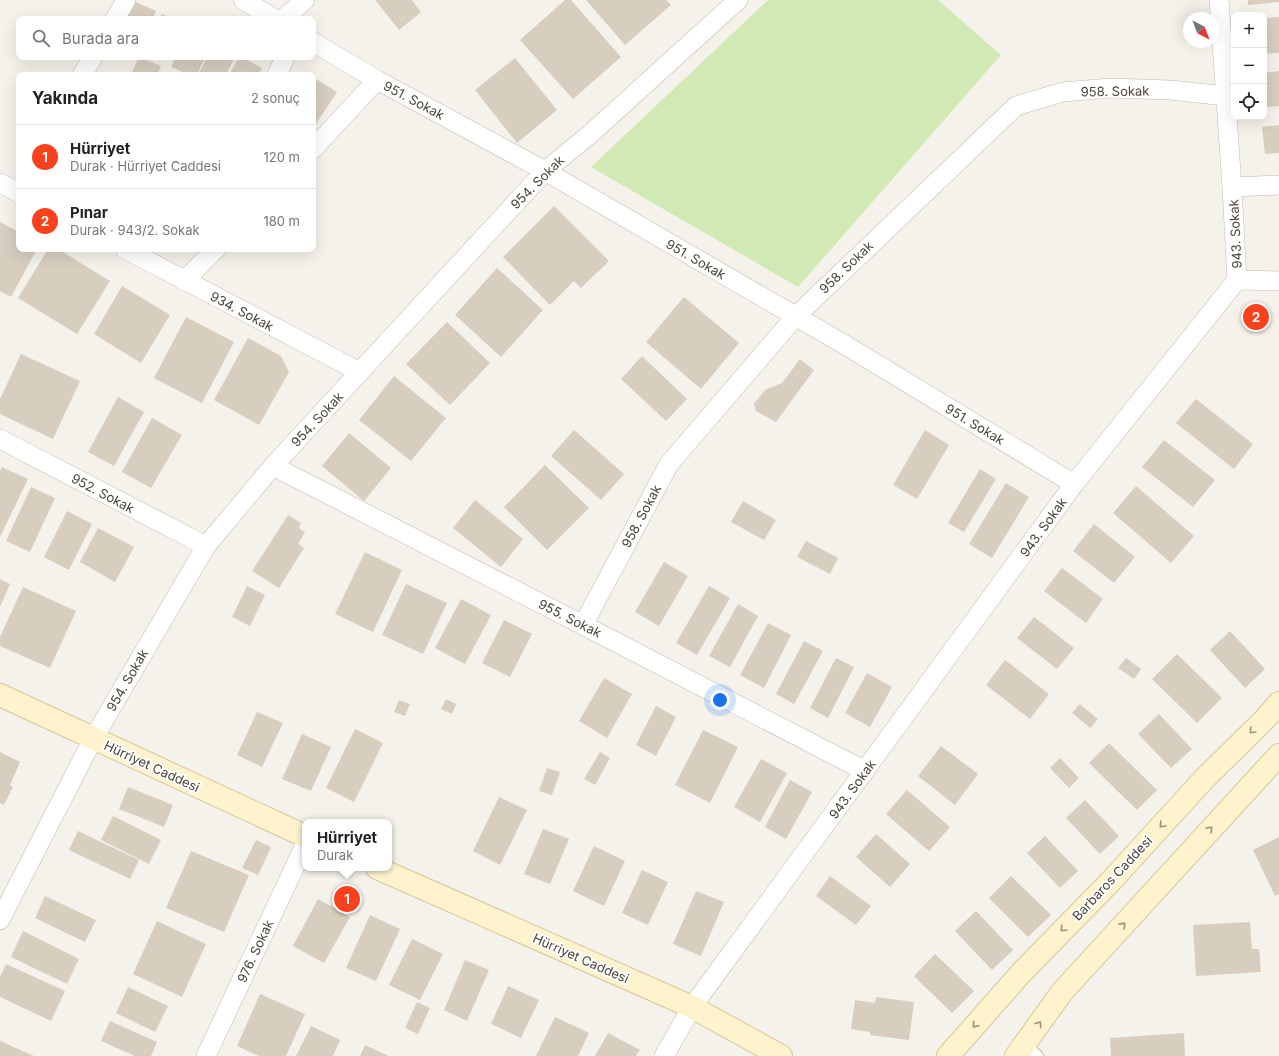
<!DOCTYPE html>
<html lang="tr">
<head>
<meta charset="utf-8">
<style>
  :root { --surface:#fff; --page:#f2f2f2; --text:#222; --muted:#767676; --line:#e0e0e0; --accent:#f9411e }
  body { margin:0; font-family:Inter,sans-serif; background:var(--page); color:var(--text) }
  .controls { position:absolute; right:12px; top:12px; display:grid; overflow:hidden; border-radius:8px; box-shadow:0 4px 16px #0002 }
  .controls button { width:36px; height:36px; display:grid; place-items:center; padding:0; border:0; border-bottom:1px solid var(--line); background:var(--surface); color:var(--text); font:20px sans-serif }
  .compass { position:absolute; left:1183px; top:12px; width:36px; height:36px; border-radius:50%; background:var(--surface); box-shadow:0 4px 16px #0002; rotate:138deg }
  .you { position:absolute; left:720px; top:700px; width:14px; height:14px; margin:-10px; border:3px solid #fff; border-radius:50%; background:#1a73e8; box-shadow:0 0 0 6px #1a73e833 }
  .badge { display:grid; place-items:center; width:26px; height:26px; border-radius:50%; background:var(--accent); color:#fff; font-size:13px; font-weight:700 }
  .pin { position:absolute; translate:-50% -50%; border:2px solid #fff; box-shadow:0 1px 4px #0006 }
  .popup { position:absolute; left:302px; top:819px; width:90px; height:52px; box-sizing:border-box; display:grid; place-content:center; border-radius:8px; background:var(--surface); filter:drop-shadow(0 1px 3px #0005); font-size:13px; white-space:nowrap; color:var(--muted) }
  .popup b { font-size:15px; color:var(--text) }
  .popup::after { content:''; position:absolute; left:50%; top:100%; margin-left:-8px; border:8px solid transparent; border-top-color:var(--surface) }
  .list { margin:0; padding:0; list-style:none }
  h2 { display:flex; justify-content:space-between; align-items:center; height:52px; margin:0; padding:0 16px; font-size:17px }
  h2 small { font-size:13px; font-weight:400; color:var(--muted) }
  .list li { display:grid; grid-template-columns:26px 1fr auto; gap:12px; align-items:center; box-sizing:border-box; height:64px; padding:0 16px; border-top:1px solid var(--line) }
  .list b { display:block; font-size:15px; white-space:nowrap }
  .list p { margin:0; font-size:13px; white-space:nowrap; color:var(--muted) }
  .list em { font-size:13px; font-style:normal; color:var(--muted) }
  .icon { flex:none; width:22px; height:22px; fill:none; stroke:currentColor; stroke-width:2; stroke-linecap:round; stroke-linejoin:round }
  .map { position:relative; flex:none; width:1279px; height:1056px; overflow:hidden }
  .search { position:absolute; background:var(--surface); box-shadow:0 4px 16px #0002; left:16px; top:16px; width:300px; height:44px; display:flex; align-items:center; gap:10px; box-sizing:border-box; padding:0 14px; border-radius:8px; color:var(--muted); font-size:15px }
  .panel { position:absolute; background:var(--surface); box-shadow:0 4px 16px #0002; left:16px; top:72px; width:300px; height:180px; border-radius:8px }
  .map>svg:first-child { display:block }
  .green { fill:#d1e9b4 }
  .building { fill:#d7cec0 }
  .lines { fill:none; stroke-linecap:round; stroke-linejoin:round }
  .lane-casing { stroke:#c1baad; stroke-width:12 }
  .street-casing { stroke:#c1baad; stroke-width:20 }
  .secondary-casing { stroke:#d5c69a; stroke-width:24 }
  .lane { stroke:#fff; stroke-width:10 }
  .street { stroke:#fff; stroke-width:19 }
  .secondary { stroke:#fef3cc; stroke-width:22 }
  .oneway { stroke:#9b927b }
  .labels { text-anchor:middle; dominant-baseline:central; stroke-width:4; stroke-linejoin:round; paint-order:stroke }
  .street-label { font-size:13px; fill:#4a4338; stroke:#fff }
</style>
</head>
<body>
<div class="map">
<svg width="1279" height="1056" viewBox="0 0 1279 1056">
  <rect width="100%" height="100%" fill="#f5f2eb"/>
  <!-- green -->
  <path class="green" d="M768,0H938L1001,55L798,287L591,167Z"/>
  <!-- building -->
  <g class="building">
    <path d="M375,0H412L421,12L399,30Z"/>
    <path d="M565,0H571L621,57L573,99L520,40Z"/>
    <path d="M586,0H666L671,5L625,45Z"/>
    <path d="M1248,0H1279V2L1248,5Z"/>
    <path d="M134,1L156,11L153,19H125Z"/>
    <path d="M162,14L174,19H160Z"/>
    <path d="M1279,17V53L1264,54V18Z"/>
    <path d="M139,57L161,66L157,75H131Z"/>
    <path d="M175,57H205L197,75H190L171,67Z"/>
    <path d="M207,57H235L226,75H198Z"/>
    <path d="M239,57H241L262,68L259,75H229Z"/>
    <path d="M515,58L557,110L517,143L475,90Z"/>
    <path d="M1279,71V106L1265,107L1264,73Z"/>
    <path d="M313,77L337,92L316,124L313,122Z"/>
    <path d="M1279,125V153L1265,154L1262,127Z"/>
    <path d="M554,206L609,261L581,288L574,281L550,305L503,257Z"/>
    <path d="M0,222L19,232V249H37L11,297L0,291Z"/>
    <path d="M48,249H58L110,281L77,334L18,298Z"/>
    <path d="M497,268L543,310L501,357L455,315Z"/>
    <path d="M122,286L170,315L141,363L94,334Z"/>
    <path d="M684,297L739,343L701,389L646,342Z"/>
    <path d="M186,317L234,342L202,403L154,378Z"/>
    <path d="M447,322L490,363L450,405L406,364Z"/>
    <path d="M248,338L281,356L289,372L259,425L214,400Z"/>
    <path d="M21,354L80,381L53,439L0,414V399Z"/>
    <path d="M642,356L687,399L666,421L621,379Z"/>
    <path d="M800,359L814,370L776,422L756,411L754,404L765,390L782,383Z"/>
    <path d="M394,376L446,418L411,461L359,420Z"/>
    <path d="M118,397L144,412L114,466L88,452Z"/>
    <path d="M1196,399L1253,444L1234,469L1176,423Z"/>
    <path d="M152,418L182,435L151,488L122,472Z"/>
    <path d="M574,430L624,474L601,500L551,456Z"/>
    <path d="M925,430L949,445L917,499L893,485Z"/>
    <path d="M349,433L391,468L364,501L322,466Z"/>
    <path d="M1164,440L1215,480L1193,507L1142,467Z"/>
    <path d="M545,465L589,508L547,550L504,507Z"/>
    <path d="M2,467L28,479L0,537V471Z"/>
    <path d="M980,469L996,479L964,532L948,523Z"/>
    <path d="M1006,483L1029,497L992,558L969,544Z"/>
    <path d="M1136,486L1194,536L1171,563L1113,513Z"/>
    <path d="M31,487L55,498L30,552L6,541Z"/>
    <path d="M475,500L523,539L501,567L453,528Z"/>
    <path d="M743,501L776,520L764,540L731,522Z"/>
    <path d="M67,511L92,524L69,570L44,557Z"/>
    <path d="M288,515L301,523L299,528L305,532L298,544L304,548L279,588L252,571Z"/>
    <path d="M1094,524L1135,557L1114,583L1073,551Z"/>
    <path d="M98,528L134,547L115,582L80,562Z"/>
    <path d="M806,541L838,558L830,574L797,557Z"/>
    <path d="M365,552L402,570L373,632L335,614Z"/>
    <path d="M664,562L688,576L659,626L635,612Z"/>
    <path d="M1062,568L1103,599L1086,623L1044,591Z"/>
    <path d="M0,579L10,584L0,607Z"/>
    <path d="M406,584L447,603L423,654L382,635Z"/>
    <path d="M247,586L265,595L250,626L232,617Z"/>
    <path d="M709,586L730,598L697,655L676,643Z"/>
    <path d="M23,587L76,611L50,668L0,646V637Z"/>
    <path d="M461,599L491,615L465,664L435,648Z"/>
    <path d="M738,604L758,616L730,667L709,656Z"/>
    <path d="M1034,617L1074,648L1057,669L1017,638Z"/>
    <path d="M504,620L532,634L510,677L482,663Z"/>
    <path d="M768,623L791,635L764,688L740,675Z"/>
    <path d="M1230,631L1265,669L1245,688L1210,650Z"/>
    <path d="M804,641L823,651L794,704L776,694Z"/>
    <path d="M1177,654L1222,698L1197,723L1152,679Z"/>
    <path d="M836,658L854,667L828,718L810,708Z"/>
    <path d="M1126,658L1141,669L1134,679L1118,668Z"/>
    <path d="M1005,660L1049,694L1030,719L986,685Z"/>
    <path d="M867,673L892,687L870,727L845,713Z"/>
    <path d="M604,678L632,694L607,738L579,721Z"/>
    <path d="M446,699L456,704L452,714L441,709Z"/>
    <path d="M399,700L410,704L405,716L394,712Z"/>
    <path d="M1080,704L1098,719L1090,728L1072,713Z"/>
    <path d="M656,706L676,717L656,756L636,745Z"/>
    <path d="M257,712L283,723L262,767L237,755Z"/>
    <path d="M1159,714L1192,749L1171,768L1138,734Z"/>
    <path d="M355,729L383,743L354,802L326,788Z"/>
    <path d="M703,730L738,747L710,803L675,785Z"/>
    <path d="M302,734L331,747L311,791L282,779Z"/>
    <path d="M1109,743L1157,790L1137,810L1089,763Z"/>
    <path d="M941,746L978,774L955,805L918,776Z"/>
    <path d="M0,752L20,762L10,785L13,787L4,805L0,803Z"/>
    <path d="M600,752L610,758L595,785L584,779Z"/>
    <path d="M1060,758L1079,778L1069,788L1050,768Z"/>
    <path d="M761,759L787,773L760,822L734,807Z"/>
    <path d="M547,768L560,772L552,795L539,791Z"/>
    <path d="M790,780L812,792L786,839L765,827Z"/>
    <path d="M128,787L173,805L164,827L119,809Z"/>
    <path d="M907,790L950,827L929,851L886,814Z"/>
    <path d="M499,797L527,810L500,865L473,851Z"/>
    <path d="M1085,800L1119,836L1100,854L1066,818Z"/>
    <path d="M113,816L161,840L149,864L101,840Z"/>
    <path d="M543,829L569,839L550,884L524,874Z"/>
    <path d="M78,831L139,860L130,879L69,850Z"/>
    <path d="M876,834L910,864L890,887L856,857Z"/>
    <path d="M1045,836L1078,871L1060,888L1027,853Z"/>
    <path d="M1279,837V894L1275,896L1253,850Z"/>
    <path d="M256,840L271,847L258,875L242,868Z"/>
    <path d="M594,846L625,861L604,906L573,891Z"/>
    <path d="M191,851L249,875L224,932L166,908Z"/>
    <path d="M642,870L668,882L648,925L622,913Z"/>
    <path d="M830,876L871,906L856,925L816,896Z"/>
    <path d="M1011,876L1051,915L1028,937L989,898Z"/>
    <path d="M696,891L724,902L701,956L673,944Z"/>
    <path d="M45,896L96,920L85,942L35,918Z"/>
    <path d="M318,899L350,917L324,963L293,946Z"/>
    <path d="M976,911L1013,950L992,970L955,931Z"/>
    <path d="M370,915L400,929L376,981L346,968Z"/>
    <path d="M157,921L206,944L182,997L133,974Z"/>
    <path d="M1250,922L1252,949H1259L1261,972L1196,976L1193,925Z"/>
    <path d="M23,931L79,959L67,984L11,957Z"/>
    <path d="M412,939L443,954L420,1000L389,985Z"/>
    <path d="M935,954L974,991L952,1013L914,976Z"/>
    <path d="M465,960L489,970L467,1021L444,1010Z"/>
    <path d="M6,964L65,991L51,1021L0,997V977Z"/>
    <path d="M508,986L539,1000L521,1038L491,1024Z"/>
    <path d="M128,987L168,1006L155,1032L116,1013Z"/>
    <path d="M260,994L305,1014L286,1056H259L237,1046Z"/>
    <path d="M876,997L914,1002L909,1040L870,1035V1032L851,1029L855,1000L875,1003Z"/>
    <path d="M417,1002L430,1008L418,1034L405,1028Z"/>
    <path d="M555,1017L589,1033L578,1056H536Z"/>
    <path d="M110,1021L157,1042L151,1056H135L101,1041Z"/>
    <path d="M311,1026L340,1040L333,1056H296Z"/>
    <path d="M608,1033L640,1050L636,1056H595Z"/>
    <path d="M1184,1033L1185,1056H1111L1110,1038Z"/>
    <path d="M0,1041L34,1056H0Z"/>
    <path d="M365,1045L389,1056H360Z"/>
  </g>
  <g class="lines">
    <defs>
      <path id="lane" d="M1025,1044L1038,1056"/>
      <g id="street">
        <path d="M243,0L275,19"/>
        <path d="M115,19L126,0"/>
        <path d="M283,19L305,0"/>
        <path d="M313,42L377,80L545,171L847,346L1074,484"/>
        <path d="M82,75L93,57"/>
        <path d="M277,75L285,57"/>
        <path d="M313,149L377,80"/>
        <path d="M0,183L19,193"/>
        <path d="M1232,187L1279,185"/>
        <path d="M125,249L360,372"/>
        <path d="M1237,280L1279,281"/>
        <path d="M184,281L216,249"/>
        <path d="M0,439L206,546"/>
        <path d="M273,466L583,625L865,771"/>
        <path d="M583,625L669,464L795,317L1016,106L1063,92L1110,88L1170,90L1226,96"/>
        <path d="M0,920L93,739L206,546L273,466L545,171L588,136L738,0"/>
        <path d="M206,1056L305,845"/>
        <path d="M664,1056L692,1007L1074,484L1237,280L1232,187L1219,0"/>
      </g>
      <g id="secondary">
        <path d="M0,695L305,836"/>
        <path d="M377,868L692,1007L781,1056"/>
        <path d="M948,1056L1022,972L1111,881L1205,778L1264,720L1279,703"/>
        <path d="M1016,1056L1062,992L1279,755"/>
      </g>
    </defs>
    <!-- lane casing -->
    <use href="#lane" class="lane-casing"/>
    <!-- street casing -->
    <use href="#street" class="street-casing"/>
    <!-- secondary casing -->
    <use href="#secondary" class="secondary-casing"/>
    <!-- lane -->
    <use href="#lane" class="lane"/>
    <!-- street -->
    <use href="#street" class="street"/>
    <!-- secondary -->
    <use href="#secondary" class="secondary"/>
  </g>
  <!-- one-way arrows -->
  <defs><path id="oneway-chevron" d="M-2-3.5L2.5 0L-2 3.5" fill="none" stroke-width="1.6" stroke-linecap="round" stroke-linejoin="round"/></defs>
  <g class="oneway">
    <use href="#oneway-chevron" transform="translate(1252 731) rotate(135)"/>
    <use href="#oneway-chevron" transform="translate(1162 825) rotate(133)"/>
    <use href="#oneway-chevron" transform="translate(1210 829) rotate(-47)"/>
    <use href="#oneway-chevron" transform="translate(1123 925) rotate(-48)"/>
    <use href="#oneway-chevron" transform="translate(1063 929) rotate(134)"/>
    <use href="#oneway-chevron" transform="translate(1039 1024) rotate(-54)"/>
    <use href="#oneway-chevron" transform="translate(975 1025) rotate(131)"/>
  </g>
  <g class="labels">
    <!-- street labels -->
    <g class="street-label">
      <text transform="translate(1115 91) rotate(-1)">958. Sokak</text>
      <text transform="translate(414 100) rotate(28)">951. Sokak</text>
      <text transform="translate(537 182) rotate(-45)">954. Sokak</text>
      <text transform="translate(1235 234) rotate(-93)">943. Sokak</text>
      <text transform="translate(696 259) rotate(30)">951. Sokak</text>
      <text transform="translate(846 267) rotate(-44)">958. Sokak</text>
      <text transform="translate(242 311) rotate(28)">934. Sokak</text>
      <text transform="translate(317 419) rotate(-47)">954. Sokak</text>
      <text transform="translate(975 424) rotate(31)">951. Sokak</text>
      <text transform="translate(103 493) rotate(28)">952. Sokak</text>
      <text transform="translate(641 516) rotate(-62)">958. Sokak</text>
      <text transform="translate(1043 527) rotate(-54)">943. Sokak</text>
      <text transform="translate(570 618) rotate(27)">955. Sokak</text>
      <text transform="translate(127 680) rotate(-60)">954. Sokak</text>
      <text transform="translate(152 766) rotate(25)">Hürriyet Caddesi</text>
      <text transform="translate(852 789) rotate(-54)">943. Sokak</text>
      <text transform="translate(1112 878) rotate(-47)">Barbaros Caddesi</text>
      <text transform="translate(255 951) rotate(-65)">976. Sokak</text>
      <text transform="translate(581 958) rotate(24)">Hürriyet Caddesi</text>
    </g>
  </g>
</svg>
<div class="controls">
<button>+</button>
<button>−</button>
<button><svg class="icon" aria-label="locate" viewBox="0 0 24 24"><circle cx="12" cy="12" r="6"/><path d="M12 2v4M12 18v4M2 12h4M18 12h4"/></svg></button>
</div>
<svg class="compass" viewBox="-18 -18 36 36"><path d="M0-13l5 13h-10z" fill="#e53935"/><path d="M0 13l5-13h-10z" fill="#767676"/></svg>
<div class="you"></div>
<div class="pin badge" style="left:347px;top:899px">1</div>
<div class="popup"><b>Hürriyet</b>Durak</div>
<div class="pin badge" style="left:1256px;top:317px">2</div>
<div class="search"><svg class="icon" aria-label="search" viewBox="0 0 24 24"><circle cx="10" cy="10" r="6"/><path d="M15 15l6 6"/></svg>Burada ara</div>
<section class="panel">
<h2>Yakında<small>2 sonuç</small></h2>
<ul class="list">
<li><span class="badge">1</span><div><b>Hürriyet</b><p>Durak · Hürriyet Caddesi</p></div><em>120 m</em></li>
<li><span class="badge">2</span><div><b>Pınar</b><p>Durak · 943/2. Sokak</p></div><em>180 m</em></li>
</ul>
</section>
</div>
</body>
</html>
